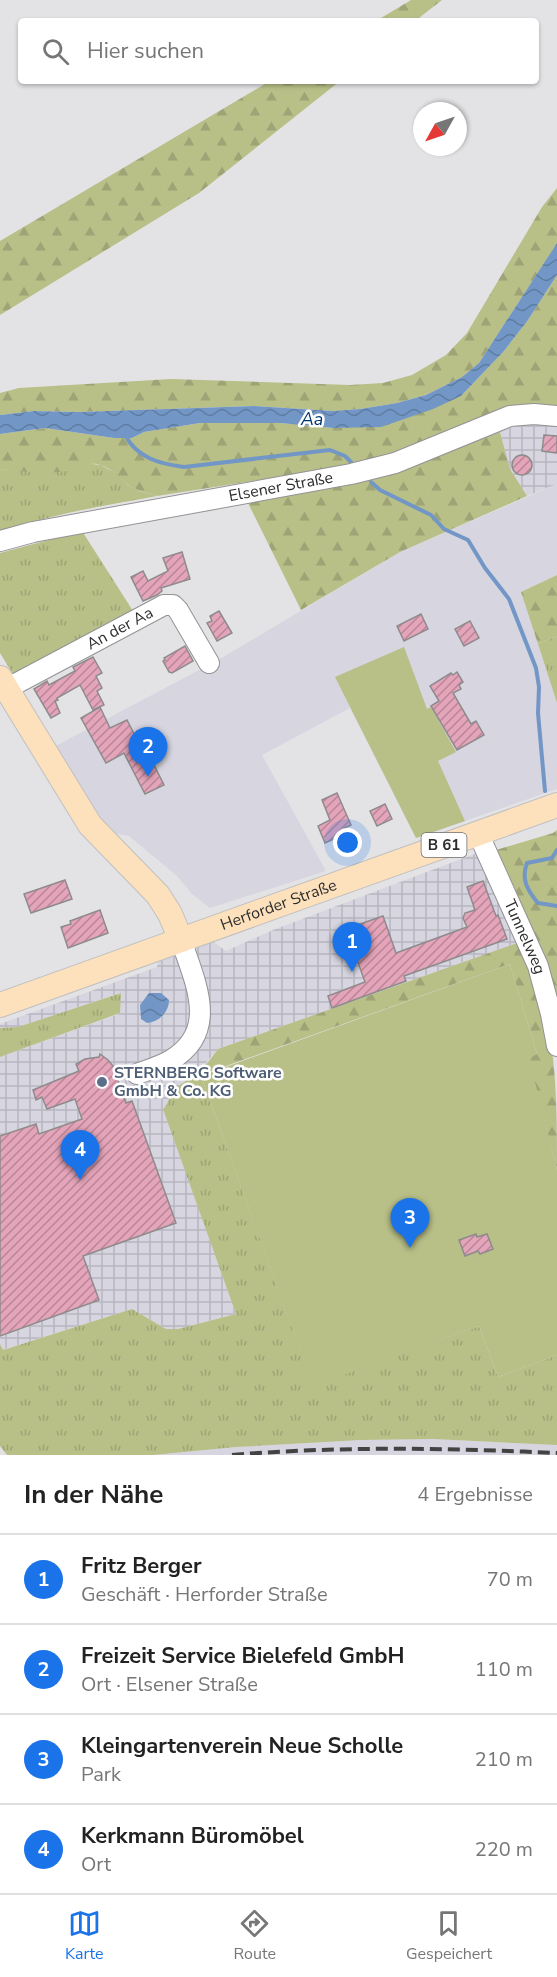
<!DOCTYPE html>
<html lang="de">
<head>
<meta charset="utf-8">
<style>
  :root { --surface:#fff; --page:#f2f2f2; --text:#222; --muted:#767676; --line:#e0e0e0; --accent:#1a73e8 }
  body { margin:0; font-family:"Nunito Sans",sans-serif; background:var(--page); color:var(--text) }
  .compass { position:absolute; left:413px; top:102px; width:54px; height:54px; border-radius:50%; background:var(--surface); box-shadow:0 2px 4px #0004; rotate:230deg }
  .you { position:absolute; left:348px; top:843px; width:21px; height:21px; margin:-15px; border:4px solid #fff; border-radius:50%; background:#1a73e8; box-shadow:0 0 0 9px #1a73e833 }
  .badge { display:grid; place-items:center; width:39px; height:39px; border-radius:50%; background:var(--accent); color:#fff; font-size:20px; font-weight:700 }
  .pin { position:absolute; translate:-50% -50px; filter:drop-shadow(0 2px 3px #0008) }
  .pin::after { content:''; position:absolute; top:32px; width:21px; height:18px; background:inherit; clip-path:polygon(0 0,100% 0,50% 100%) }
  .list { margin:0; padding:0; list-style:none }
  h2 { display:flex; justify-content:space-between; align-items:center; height:78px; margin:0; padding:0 24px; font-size:26px }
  h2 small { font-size:20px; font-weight:400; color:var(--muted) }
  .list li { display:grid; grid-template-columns:39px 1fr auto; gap:18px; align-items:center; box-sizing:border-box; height:90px; padding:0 24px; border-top:2px solid var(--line) }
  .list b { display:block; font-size:22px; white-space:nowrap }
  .list p { margin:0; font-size:20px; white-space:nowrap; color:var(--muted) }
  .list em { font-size:20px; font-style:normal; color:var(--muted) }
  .icon { flex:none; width:33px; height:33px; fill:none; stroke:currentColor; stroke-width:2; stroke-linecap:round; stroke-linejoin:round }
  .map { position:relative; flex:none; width:557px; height:1455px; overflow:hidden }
  .search { position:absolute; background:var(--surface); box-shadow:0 2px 4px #0004; left:18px; right:18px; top:18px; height:66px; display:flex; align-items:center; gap:15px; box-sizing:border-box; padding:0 21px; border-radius:6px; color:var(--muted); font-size:22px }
  .sheet { height:438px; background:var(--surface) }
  nav { display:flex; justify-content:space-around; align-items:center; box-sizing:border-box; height:84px; border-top:2px solid var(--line); background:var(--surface); font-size:16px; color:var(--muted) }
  nav a { display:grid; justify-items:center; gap:3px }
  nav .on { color:var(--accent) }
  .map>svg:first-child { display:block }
  .built { fill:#d6d5e0 }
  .industrial { fill:url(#industrial-grid) }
  .grass { fill:url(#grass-tufts) }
  .forest { fill:url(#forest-firs) }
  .garden { fill:#b8bf87 }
  .water { fill:url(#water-waves) }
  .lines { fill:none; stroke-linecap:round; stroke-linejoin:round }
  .stream { stroke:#7297c6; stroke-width:4 }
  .building { fill:url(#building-hatch); stroke:#8e8b8c; stroke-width:1.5 }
  .minor-casing { stroke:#939396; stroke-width:22 }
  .major-casing { stroke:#c0c0c1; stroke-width:26 }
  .minor { stroke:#fff; stroke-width:20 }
  .major { stroke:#fde0bc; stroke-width:24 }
  .rail { stroke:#434344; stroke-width:4; stroke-dasharray:12 6; stroke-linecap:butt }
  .service-dot { fill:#5c6f8a; stroke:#fff; stroke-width:2 }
  .labels { text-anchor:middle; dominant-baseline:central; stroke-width:5; stroke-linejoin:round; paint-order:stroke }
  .shield { fill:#fff; stroke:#6d6d6d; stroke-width:1.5 }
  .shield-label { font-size:15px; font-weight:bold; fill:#2e2e2f }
  .street-label { font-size:16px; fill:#2e2e2f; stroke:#fff }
  .service-label { font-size:16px; font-weight:bold; fill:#4e5e75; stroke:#fff; text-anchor:start }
  .water-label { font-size:18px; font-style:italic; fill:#00366e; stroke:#fff }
</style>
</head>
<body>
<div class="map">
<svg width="557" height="1455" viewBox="0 0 557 1455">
  <defs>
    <pattern id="industrial-grid" width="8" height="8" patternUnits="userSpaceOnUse" patternTransform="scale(1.5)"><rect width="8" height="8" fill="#d6d5e0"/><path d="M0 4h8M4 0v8" fill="none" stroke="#b8b7c0"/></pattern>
    <pattern id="grass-tufts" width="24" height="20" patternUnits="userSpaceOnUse" patternTransform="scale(1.5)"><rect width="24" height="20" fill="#b8bf87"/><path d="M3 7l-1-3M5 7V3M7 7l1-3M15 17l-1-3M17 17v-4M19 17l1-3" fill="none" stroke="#9ea475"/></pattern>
    <pattern id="forest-firs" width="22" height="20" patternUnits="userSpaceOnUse" patternTransform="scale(1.5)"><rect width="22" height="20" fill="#b8bf87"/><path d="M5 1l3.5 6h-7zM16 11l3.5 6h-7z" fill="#9ea475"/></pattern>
    <pattern id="water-waves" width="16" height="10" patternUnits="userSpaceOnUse" patternTransform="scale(1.5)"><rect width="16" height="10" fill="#7297c6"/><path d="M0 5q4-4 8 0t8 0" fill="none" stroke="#5e7ca1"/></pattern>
    <pattern id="building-hatch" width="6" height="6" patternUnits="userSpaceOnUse" patternTransform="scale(1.5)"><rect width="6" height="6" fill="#e4a4b9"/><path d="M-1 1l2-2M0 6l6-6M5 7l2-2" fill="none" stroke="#b98697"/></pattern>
  </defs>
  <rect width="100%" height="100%" fill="#e3e3e6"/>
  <!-- built -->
  <g class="built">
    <path d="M557,484V575L521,592L557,703V789L416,838L350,708L262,755L326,871L210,908L192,894L177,876L129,836L112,833L50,749L218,660L400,552Z"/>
    <path d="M433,1439L557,1445V1455H153L236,1447L361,1440Z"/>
  </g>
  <!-- industrial -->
  <g class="industrial">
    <path d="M527,422L557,424V484L527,496L510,469L500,432Z"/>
    <path d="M477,853L520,942L218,1049L199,1071L171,1094L169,1103L163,1108L236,1314L178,1329H166L132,1309L2,1350L0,1344V1057L119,1014L120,993L18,1027L0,1028V1024L157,967L158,960L212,941L226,951L273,930Z"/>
  </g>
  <!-- grass -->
  <g class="grass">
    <path d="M83,463L101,465L117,474L128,485L139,491L157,496C104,506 51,514 0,532V469L26,471H65Z"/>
    <path d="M82,531L133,611L14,676L0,653V553Z"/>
    <path d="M557,636V703L538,644Z"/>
    <path d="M121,993L120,1013L0,1057V1028L18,1027Z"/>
    <path d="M201,1076L313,1385L479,1326L498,1377L557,1355V1445L433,1439L361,1440L236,1447L153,1455H7L0,1446V1344L3,1350L132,1309L166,1329H178L236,1314L163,1109C168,1104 168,1101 171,1095C176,1085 190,1078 201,1076Z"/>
  </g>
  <!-- forest -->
  <g class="forest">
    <path d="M411,0H442L415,21H376Z"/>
    <path d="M270,81H340L199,193L0,315V241Z"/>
    <path d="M557,188V243L545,262L479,363L462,377L426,395L397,403L360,409L334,411L254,406L79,412L34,411L0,415V393L19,388L171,379L350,385L383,383L412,375L446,355L467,333L542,207Z"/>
    <path d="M557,275V407L392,456L341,467L157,496C147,493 136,491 127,484C119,477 112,469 101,465C87,461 78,468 65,471C45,475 21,471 0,469V434L45,428L114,438H132L144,432L200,423H280L333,428L461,396L504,351L528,320Z"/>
    <path d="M500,432L510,469L527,496L400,552L301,610L248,503L347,484L412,466Z"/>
    <path d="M557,575V636L538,644L521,592Z"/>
    <path d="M557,830V1011L496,850L553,833Z"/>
    <path d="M520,942C533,980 546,1018 553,1058C557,1095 557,1133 557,1170L528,1057L537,1054L510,964L190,1079L209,1061L218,1049Z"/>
  </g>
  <!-- garden -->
  <g class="garden">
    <path d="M404,647L427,709L431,707L456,752L438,761L465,821L416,838L335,677Z"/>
    <path d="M510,964L537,1054L529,1058L557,1170V1355L498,1377L479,1326L313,1386L201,1076Z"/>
  </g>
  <!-- water -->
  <g class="water">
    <path d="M557,243V275L528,320L504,351L461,396L433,409L381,427L333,428L280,423H200L144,432L132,438H114L45,428L0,434V415L34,411L79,412L254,406L334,411L360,409L397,403L426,395L462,377L479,363Z"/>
    <path d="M149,993H161L169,1000C169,1012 159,1022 147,1023L141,1019L140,1005Z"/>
  </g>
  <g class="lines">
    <!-- stream -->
    <g class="stream">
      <path d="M125,435C137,458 160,464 184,467L330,450L345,456L351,462"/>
      <path d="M371,482L380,490L431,515L444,529L468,540L485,568L509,599L536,668L539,687L538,713L545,791"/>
      <path d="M557,850L552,858L527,863C521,879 527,890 538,903L557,906"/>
    </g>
  </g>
  <!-- building -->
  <g class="building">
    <path d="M544,435L557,436V453L542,451Z"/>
    <circle cx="522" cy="465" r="10"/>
    <path d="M182,552L190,579L161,588L162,591L157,595L143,601L131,577L143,571L148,581L168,571L163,558Z"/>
    <path d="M219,611L232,633L217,641L207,623L212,621L210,616Z"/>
    <path d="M421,614L428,629L404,641L397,626Z"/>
    <path d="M470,621L479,638L464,646L455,629Z"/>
    <path d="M185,646L193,661L172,673L169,672L163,661L165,660L164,658Z"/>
    <path d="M93,657L102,673L96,676L102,688L97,691L104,705L93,710L80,685L57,698L58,700L55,701L60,713L51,718L34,689L47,681L49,685L75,671L73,667Z"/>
    <path d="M457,672L463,682L459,685L461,689L453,693L471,724L476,721L484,735L457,750L431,706L439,701L430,686L451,673L453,675Z"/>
    <path d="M100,707L110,728L127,720L148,761L151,759L164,785L145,794L124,753L106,763L81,718Z"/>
    <path d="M337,793L351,825L344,828L347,833L325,843L318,826L330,820L322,800Z"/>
    <path d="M385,804L392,819L377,826L370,811Z"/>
    <path d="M65,880L72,899L31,913L24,894Z"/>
    <path d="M483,881L496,916L498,915L507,939L404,976L406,981L332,1008L328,996L365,982L346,929L383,916L396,953L467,927L463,918L465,913L475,910L467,887Z"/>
    <path d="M100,910L108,933L68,948L61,927L71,924L70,921Z"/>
    <path d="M100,1054L108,1060L117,1071L115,1072L126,1103L132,1101L176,1223L83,1256L99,1300L0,1336V1136L36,1124L39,1134L82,1119L75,1099L47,1109L42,1097L36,1100L33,1090L79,1071L76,1064L85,1059L99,1057Z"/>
    <path d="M476,1234L477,1237L487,1234L493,1249L480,1254L478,1251L465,1256L459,1240Z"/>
  </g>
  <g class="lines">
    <defs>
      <g id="minor">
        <path id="s1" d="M0,541L33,532L351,474L395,463L510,416L534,414L557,416"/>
        <path id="s2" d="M6,689L164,605H173L178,610L209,663"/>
        <path id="s3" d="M478,833L538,966L551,1014L557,1046"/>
        <path d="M137,1074C148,1070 161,1066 171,1060C220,1031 195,982 181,940"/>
      </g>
      <g id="major">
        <path d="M0,678L90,825L158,895L170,914L181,940"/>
        <path id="s4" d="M0,1005L557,805"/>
      </g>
    </defs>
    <!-- minor casing -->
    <use href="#minor" class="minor-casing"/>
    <!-- major casing -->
    <use href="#major" class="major-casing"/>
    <!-- minor -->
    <use href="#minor" class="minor"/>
    <!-- major -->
    <use href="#major" class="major"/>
    <!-- rail -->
    <path class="rail" d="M232,1455C341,1446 449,1448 557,1453"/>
  </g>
  <!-- markers -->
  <circle class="service-dot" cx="102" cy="1082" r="6"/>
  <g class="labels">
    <!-- shield labels -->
    <rect class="shield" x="421.5" y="833" width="45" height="24" rx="4.5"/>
    <g class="shield-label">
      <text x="444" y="845">B 61</text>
    </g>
    <!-- street labels -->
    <g class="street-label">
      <text stroke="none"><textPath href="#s1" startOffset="286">Elsener Straße</textPath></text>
      <text stroke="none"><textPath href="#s2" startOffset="129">An der Aa</textPath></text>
      <text stroke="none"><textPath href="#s4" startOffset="296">Herforder Straße</textPath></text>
      <text stroke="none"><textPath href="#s3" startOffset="114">Tunnelweg</textPath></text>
    </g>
    <!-- service labels -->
    <g class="service-label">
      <text x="114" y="1073">STERNBERG Software<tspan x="114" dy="18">GmbH &amp; Co. KG</tspan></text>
    </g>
    <!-- water labels -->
    <g class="water-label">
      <text x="312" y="419">Aa</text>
    </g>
  </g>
</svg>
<svg class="compass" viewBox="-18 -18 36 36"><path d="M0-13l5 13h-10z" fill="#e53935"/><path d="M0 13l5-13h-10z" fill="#767676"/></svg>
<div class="you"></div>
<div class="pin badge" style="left:352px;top:972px">1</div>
<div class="pin badge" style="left:148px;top:777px">2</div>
<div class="pin badge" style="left:410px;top:1248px">3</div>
<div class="pin badge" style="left:80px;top:1180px">4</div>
<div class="search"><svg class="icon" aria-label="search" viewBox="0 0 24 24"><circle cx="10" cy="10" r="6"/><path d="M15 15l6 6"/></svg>Hier suchen</div>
</div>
<section class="sheet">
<h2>In der Nähe<small>4 Ergebnisse</small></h2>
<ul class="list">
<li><span class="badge">1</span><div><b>Fritz Berger</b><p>Geschäft · Herforder Straße</p></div><em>70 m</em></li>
<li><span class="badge">2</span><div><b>Freizeit Service Bielefeld GmbH</b><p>Ort · Elsener Straße</p></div><em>110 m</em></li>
<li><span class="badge">3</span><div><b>Kleingartenverein Neue Scholle</b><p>Park</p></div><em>210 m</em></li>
<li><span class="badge">4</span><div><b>Kerkmann Büromöbel</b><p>Ort</p></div><em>220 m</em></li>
</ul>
</section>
<nav>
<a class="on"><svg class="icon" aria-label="map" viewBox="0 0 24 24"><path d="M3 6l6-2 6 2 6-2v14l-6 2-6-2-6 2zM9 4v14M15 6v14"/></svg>Karte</a>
<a><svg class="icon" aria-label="directions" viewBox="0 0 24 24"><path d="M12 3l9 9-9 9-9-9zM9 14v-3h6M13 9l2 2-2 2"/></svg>Route</a>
<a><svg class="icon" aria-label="saved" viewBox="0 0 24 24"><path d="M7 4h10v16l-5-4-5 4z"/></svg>Gespeichert</a>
</nav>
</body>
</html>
